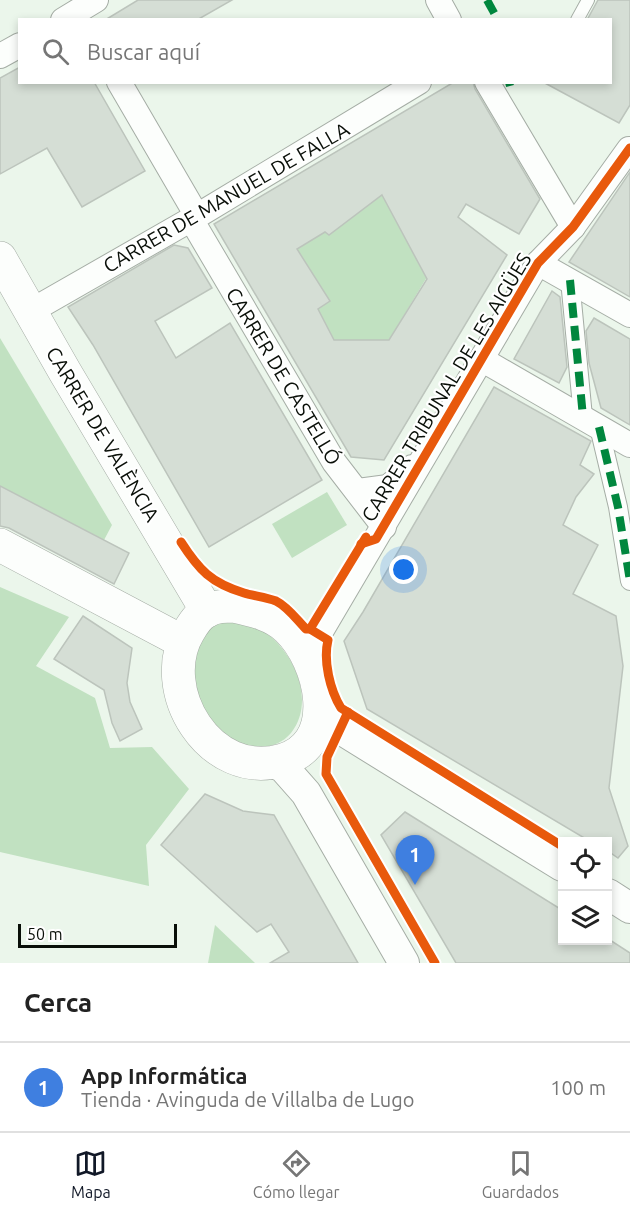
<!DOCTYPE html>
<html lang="es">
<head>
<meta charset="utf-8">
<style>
  :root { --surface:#fff; --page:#f6f6f6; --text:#222; --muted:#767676; --line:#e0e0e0; --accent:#111827 }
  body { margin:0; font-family:Ubuntu,sans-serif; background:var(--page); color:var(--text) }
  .controls { position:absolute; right:18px; bottom:18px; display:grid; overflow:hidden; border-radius:0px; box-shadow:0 3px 9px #0003 }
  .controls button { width:54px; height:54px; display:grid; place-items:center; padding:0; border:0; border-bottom:2px solid var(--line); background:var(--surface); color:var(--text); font:30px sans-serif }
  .scale { position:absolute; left:18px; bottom:15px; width:159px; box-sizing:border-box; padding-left:6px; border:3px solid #090f08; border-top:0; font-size:16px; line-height:21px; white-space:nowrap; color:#090f08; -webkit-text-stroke:4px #fff; paint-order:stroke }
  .you { position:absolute; left:404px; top:570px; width:21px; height:21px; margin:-15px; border:4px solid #fff; border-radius:50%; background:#1a73e8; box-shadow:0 0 0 9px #1a73e833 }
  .badge { display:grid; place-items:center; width:39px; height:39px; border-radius:50%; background:var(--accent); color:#fff; font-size:20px; font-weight:700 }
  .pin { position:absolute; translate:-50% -50px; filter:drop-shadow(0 2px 3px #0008) }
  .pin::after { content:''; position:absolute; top:32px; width:21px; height:18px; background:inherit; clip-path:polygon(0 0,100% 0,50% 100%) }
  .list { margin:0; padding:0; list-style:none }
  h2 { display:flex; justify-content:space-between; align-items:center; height:78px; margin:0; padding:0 24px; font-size:26px }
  h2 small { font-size:20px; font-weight:400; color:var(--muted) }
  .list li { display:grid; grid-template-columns:39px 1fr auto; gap:18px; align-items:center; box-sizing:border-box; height:90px; padding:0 24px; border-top:2px solid var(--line) }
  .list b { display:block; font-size:22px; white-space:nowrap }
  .list p { margin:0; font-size:20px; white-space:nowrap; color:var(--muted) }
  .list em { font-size:20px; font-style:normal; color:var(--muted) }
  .icon { flex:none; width:33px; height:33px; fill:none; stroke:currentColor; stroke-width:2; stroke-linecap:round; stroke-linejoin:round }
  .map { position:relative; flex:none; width:630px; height:963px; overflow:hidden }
  .search { position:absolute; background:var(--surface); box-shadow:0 3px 9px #0003; left:18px; right:18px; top:18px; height:66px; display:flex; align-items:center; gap:15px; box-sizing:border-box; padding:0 21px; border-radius:0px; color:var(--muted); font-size:22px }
  .sheet { height:168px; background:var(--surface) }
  nav { display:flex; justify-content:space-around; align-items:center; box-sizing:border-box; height:84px; border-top:2px solid var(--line); background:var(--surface); font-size:16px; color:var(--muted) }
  nav a { display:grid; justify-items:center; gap:3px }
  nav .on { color:var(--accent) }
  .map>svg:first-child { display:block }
  .green { fill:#c1e1c1 }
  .building { fill:#d5ded5; stroke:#bcc4bc; stroke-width:1.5; fill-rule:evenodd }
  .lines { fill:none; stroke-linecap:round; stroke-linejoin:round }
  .service-casing { stroke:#a5ada5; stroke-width:14 }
  .pedestrian-casing { stroke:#a5ada5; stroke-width:20 }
  .minor-casing { stroke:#a5ada5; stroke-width:26 }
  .tertiary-casing { stroke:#a5ada5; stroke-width:32 }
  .secondary-casing { stroke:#a5ada5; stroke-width:34 }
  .service { stroke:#fcfefc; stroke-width:12 }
  .pedestrian { stroke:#fcfefc; stroke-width:18 }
  .minor { stroke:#fcfefc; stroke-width:24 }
  .tertiary { stroke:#fcfefc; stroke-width:30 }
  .secondary { stroke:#fcfefc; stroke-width:33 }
  .quiet { stroke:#00873e; stroke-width:8; stroke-dasharray:15 8; stroke-linecap:butt }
  .cycleway-casing { stroke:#fff; stroke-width:13 }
  .cycleway { stroke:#e8590c; stroke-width:9 }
  .labels { text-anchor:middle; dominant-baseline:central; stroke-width:4.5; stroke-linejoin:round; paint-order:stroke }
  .street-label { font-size:20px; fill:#090f08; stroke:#fff }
</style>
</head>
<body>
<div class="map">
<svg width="630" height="963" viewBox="0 0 630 963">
  <rect width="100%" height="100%" fill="#ebf6eb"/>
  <!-- green -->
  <g class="green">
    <path d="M382,195L427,277L380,355L334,340L318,309L330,301L297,249Z"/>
    <path d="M0,338L112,525L104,540L0,486Z"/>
    <path d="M327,492L347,525L292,558L272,524Z"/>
    <path d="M0,587L69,617L36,666L95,698L110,748L152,747L189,789L146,845L149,886L0,852Z"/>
    <path d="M226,621C235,623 248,623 257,627C291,645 318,699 291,733C272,756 236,747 217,728C213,724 210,718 207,713C203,709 198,703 197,698C193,684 194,666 193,652L211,627Z"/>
    <path d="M215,925L255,963H208Z"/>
  </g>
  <!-- building -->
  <g class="building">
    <path d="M138,0H232L197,20H105Z"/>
    <path d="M598,0H630V105L619,123L543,82H610V20H587Z"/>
    <path d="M20,67V82H94L145,171L82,207L47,148L0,174V78Z"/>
    <path d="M454,82H473L475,89L540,199L519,234L466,204L458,217L507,255L384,460L351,457L214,224ZM382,195L427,279L389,340H334L318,309L330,301L297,249L325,232L329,235Z"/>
    <path d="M630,172V297L569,262Z"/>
    <path d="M174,245L188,248L212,288L155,321L176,358L230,323L322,480L209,547L93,345L68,307Z"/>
    <path d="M552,291L560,297L567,367L559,383L514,359Z"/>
    <path d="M594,318L630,339V425L601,408L589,363L586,331Z"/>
    <path d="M494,387L591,441L580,465L594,474L576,497L563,525L598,545L573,594L616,616L623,666L609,788L628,846L618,858L608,851V842H591L367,709L344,641L363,612Z"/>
    <path d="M0,486L129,553L114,584L9,528L0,526Z"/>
    <path d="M83,616L132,648L127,683L130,702L142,729L120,741L112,723L104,690L54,659Z"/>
    <path d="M205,794L243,811L274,815L358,963H270L289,952L271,924L257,932L161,845Z"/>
    <path d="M405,812L562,910V940H610L630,953V963H456L381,835Z"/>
  </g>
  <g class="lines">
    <defs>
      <path id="service" d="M577,20L588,0"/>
      <g id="pedestrian">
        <path d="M570,280L583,417"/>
        <path d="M599,427L618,507L630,581"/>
      </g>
      <g id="minor">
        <path d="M438,0L449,20"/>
        <path d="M63,20L96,0"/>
        <path d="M0,56L20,45"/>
        <path d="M119,82L197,216"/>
        <path d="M487,82L573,227"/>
        <path d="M191,219L334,462L384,527"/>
        <path d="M538,263L630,315"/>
        <path d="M31,311L197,216L419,82"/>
        <path d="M481,359L630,445"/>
        <path d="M358,491L388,487L412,467"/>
        <path d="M310,660L312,650L319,635L538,263L573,227L629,149H630"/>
      </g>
      <g id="tertiary">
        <path d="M320,707L327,719L334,725L562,866"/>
        <path d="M273,763L283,767L306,793L404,963"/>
        <path d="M608,894L630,908"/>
      </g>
      <g id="secondary">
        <path d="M0,258L65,372L207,611"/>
        <path d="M0,545L183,642"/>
        <path d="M234,606C253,610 274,615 288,629C321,661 341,742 283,760C210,782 154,689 189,631C193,624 200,614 207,611C215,606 226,606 234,606Z"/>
      </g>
    </defs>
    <!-- service casing -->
    <use href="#service" class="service-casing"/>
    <!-- pedestrian casing -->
    <use href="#pedestrian" class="pedestrian-casing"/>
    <!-- minor casing -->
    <use href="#minor" class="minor-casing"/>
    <!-- tertiary casing -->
    <use href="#tertiary" class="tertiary-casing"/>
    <!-- secondary casing -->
    <use href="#secondary" class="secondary-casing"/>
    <!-- service -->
    <use href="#service" class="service"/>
    <!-- pedestrian -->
    <use href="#pedestrian" class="pedestrian"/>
    <!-- minor -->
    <use href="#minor" class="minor"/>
    <!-- tertiary -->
    <use href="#tertiary" class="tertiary"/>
    <!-- secondary -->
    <use href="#secondary" class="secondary"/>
    <!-- quiet -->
    <g class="quiet">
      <path d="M487,0L498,20"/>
      <path d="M509,82L510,86"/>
      <path d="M570,280L583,417"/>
      <path d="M599,427L618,507L630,581"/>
    </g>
    <defs>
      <g id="cycleway">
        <path d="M181,542C199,570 211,583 244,593C254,596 266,597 276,601C288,607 297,620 306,629H310L328,640C323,661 330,690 341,708L562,846"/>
        <path d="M361,544L376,539L538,263L573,227L630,148"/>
        <path d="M310,629L366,537"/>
        <path d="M348,712L327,757L326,774L435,963"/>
      </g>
    </defs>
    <!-- cycleway casing -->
    <use href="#cycleway" class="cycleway-casing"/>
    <!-- cycleway -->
    <use href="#cycleway" class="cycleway"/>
  </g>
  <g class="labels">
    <!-- street labels -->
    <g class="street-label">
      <text transform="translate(226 197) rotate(-30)">CARRER DE MANUEL DE FALLA</text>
      <text transform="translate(284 376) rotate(59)">CARRER DE CASTELLÓ</text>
      <text transform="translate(446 387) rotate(-59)">CARRER TRIBUNAL DE LES AIGÜES</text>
      <text transform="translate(103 434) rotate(59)">CARRER DE VALÈNCIA</text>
    </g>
  </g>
</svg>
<div class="controls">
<button><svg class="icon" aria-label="locate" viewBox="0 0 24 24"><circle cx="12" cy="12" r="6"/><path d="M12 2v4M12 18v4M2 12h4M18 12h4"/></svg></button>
<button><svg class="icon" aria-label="layers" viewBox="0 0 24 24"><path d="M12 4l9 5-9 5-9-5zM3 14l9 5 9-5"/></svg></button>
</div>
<div class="scale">50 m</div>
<div class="you"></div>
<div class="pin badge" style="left:415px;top:885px;background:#3f7fe0">1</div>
<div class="search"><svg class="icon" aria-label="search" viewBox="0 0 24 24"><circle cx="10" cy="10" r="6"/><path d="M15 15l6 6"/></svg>Buscar aquí</div>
</div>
<section class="sheet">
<h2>Cerca<small></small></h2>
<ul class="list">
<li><span class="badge" style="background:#3f7fe0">1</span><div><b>App Informática</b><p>Tienda · Avinguda de Villalba de Lugo</p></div><em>100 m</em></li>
</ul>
</section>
<nav>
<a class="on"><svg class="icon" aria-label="map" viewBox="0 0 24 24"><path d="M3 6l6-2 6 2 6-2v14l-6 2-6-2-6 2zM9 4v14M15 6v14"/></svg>Mapa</a>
<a><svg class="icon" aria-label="directions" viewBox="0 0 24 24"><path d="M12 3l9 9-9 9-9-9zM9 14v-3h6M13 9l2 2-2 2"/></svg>Cómo llegar</a>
<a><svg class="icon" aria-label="saved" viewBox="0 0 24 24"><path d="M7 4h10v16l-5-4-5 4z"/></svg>Guardados</a>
</nav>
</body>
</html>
